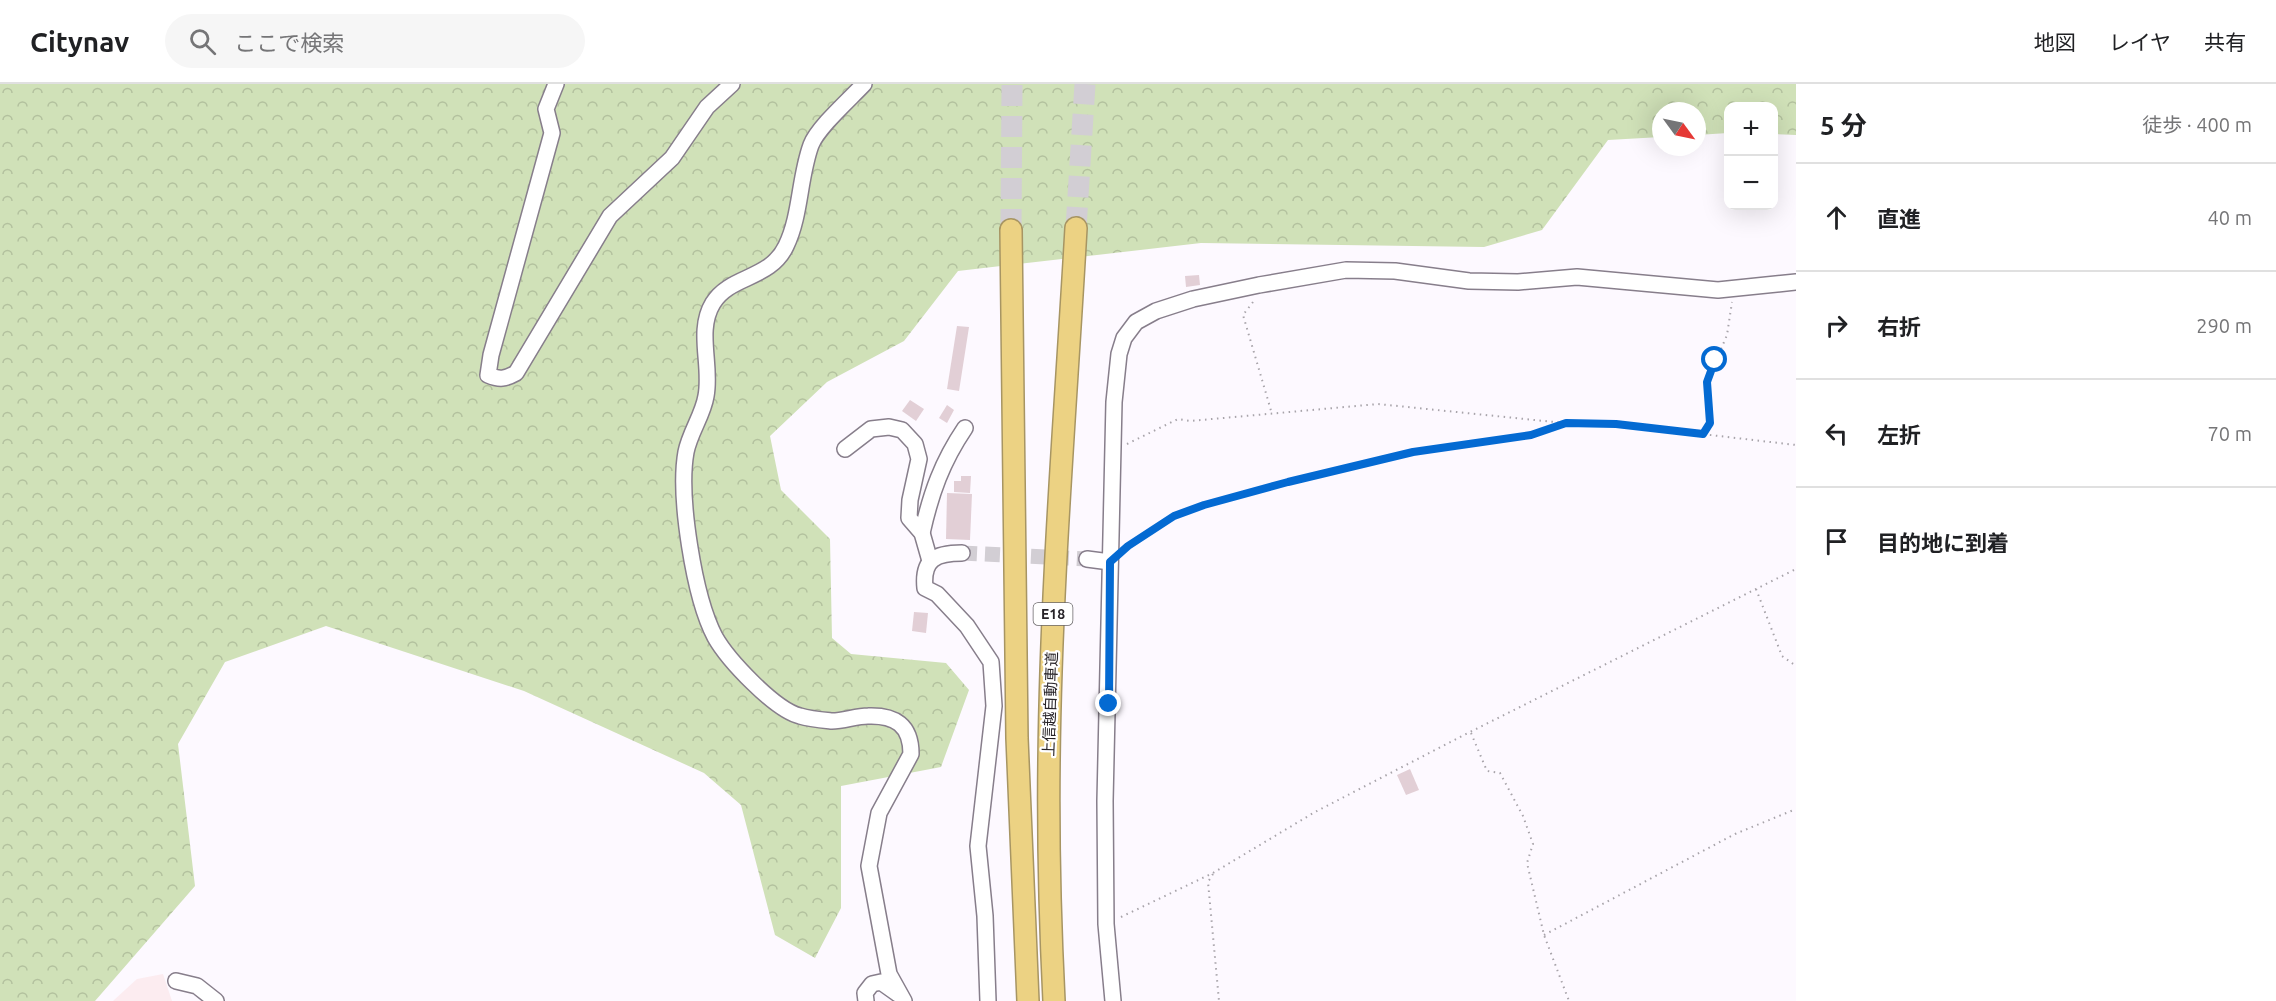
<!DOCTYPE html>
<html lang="ja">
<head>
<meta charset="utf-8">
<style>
  :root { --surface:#fff; --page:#f6f6f6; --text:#202124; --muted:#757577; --line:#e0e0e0 }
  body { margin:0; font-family:Ubuntu,"Noto Sans JP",sans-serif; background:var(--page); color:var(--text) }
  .controls { position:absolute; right:18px; top:18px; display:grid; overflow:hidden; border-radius:12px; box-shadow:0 6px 24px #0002 }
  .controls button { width:54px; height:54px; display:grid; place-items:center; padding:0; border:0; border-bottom:2px solid var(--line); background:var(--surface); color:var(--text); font:30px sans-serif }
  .compass { position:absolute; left:1652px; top:18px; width:54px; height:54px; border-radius:50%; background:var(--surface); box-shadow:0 6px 24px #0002; rotate:123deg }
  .stop { position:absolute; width:18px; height:18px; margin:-14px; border:4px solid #046ad2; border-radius:50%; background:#fff }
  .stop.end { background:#046ad2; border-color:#fff; box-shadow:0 2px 6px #0008 }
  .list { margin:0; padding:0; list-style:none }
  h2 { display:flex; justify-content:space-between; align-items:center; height:78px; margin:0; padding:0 24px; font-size:26px }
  h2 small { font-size:20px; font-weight:400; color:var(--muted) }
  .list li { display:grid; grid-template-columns:39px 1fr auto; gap:18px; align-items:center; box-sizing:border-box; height:108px; padding:0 24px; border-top:2px solid var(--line) }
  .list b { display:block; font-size:22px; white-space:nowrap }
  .list em { font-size:20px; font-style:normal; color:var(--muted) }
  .icon { flex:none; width:33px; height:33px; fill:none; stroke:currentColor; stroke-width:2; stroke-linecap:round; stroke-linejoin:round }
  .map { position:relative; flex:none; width:1796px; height:917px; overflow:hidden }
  header { display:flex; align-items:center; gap:36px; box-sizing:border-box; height:84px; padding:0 30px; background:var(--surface); border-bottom:2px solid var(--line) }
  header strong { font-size:28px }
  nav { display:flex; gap:33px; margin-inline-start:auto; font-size:21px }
  .search { width:420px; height:54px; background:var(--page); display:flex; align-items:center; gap:15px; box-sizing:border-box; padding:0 21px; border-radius:33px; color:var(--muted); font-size:22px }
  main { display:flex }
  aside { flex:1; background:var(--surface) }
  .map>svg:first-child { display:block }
  .industrial { fill:#fcecf0 }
  .forest { fill:url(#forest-crowns) }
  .building { fill:#e2cfd6 }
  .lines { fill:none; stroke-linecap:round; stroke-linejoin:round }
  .minor-tunnel { stroke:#d2ced4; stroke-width:15; stroke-dasharray:15 8; stroke-linecap:butt }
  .highway-tunnel { stroke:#d2ced4; stroke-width:21; stroke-dasharray:21 10; stroke-linecap:butt }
  .minor-casing { stroke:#877e8b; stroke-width:18 }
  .highway-casing { stroke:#a79563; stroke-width:24 }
  .path { stroke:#a8a4aa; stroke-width:2; stroke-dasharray:1.5 4.5; stroke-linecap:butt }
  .minor { stroke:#fff; stroke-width:15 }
  .highway { stroke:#ecd283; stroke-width:21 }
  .route { stroke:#046ad2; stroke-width:8 }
  .labels { text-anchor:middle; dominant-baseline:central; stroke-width:4.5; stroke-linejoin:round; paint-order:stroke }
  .shield { fill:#fff; stroke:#686568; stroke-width:1.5 }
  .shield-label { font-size:14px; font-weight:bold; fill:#272328 }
  .street-label { font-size:15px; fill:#272328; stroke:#fff }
</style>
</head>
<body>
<header>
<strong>Citynav</strong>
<div class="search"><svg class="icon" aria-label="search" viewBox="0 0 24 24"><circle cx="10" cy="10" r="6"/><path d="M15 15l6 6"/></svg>ここで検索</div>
<nav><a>地図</a><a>レイヤ</a><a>共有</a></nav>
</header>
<main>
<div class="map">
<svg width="1796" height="917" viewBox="0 0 1796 917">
  <defs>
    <pattern id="forest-crowns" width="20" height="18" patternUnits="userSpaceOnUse" patternTransform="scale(1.5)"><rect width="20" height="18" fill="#d0e1b8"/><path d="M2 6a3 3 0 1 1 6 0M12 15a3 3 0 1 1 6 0" fill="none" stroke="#b3c19e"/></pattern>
  </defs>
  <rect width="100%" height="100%" fill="#fdf9ff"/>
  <!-- industrial -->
  <path class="industrial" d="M163,890L172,917H113L137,895Z"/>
  <!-- forest -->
  <path class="forest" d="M0,0H1796V51L1774,50V22H1728V49L1697,51V27H1661V53L1608,56L1542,146L1484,163L1201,159L958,187L904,257L827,298L770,352L781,406L830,455L832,554L851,570L946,579L969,606L941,683L841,702V824L815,874L775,851L741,721L704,689L524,607L326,542L225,578L178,660L195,802L95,917H0Z"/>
  <!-- building -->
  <g class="building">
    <path d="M1199,191L1200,201L1186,203L1185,192Z"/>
    <path d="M957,242L969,243L959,307L947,305Z"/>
    <path d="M910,316L924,325L916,337L902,327Z"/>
    <path d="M947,321L954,326L947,339L939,334Z"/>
    <path d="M961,392H971L970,409L954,408V397H961Z"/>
    <path d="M947,409L972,410L970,456L946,455Z"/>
    <path d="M914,528L928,529L926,549L912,547Z"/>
    <path d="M1410,685L1419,706L1406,711L1397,691Z"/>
  </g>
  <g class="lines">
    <!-- minor-tunnel -->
    <path class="minor-tunnel" d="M962,469L1087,475"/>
    <!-- highway-tunnel -->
    <g class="highway-tunnel">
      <path d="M1076,144L1085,0"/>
      <path d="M1011,146L1012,0"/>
    </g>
    <defs>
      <g id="minor">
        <path d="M556,0L546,25L552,49L491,271L488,291C500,296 505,295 516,289L610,132L672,74L707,23L732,0"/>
        <path d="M864,0C850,15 818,43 811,61C799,94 801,131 786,162C770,196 730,191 713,219C696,247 712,281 706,312C703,331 690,348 686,368C678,412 694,513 715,553C728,576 775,626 800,632C810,635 822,636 832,637C844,637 856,632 868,632C895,631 911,641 911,670L879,729L869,782L889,890L904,917"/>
        <path d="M845,365L871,345L889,343L902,346L915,360L919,375L910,416L909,434L922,449L930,477"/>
        <path d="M922,449C931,409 942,378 965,344"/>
        <path d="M962,469C936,469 922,475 925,504L937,510L967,542L991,578L994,622L978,762L985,832L988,917"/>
        <path d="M1087,475L1110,478"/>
        <path d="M176,897L197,902L216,917"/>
        <path d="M866,917L865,909L872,900L881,898L898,910"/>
        <path d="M1113,917L1106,840L1105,717L1114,318L1119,270L1124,254L1136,238L1156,227L1193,215L1259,201L1346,186L1395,187L1469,197L1518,198L1577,193L1718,206L1796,198"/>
      </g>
      <g id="highway">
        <path d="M1011,146L1017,654L1028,917"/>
        <path d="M1054,917C1050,837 1048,756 1049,676C1051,498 1066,321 1076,144"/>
      </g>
    </defs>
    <!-- minor casing -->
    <use href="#minor" class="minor-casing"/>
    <!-- highway casing -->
    <use href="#highway" class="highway-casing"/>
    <!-- path -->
    <g class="path">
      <path d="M1253,218L1243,231L1272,330"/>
      <path d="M1703,350L1710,339L1707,298L1727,251L1732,218"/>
      <path d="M1127,360L1178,335L1190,337L1378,320L1564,339"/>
      <path d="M1126,464L1174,432L1204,421L1288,398L1414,368L1531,351L1566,339L1616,340L1796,361"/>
      <path d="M1756,505L1782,572L1796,582"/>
      <path d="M1471,649L1487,687L1500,689L1523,732L1533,760L1527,779L1544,851L1569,917"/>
      <path d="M1213,790L1208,798L1219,917"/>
      <path d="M1121,833L1213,789L1315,728L1470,648L1796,485"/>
      <path d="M1544,851L1735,750L1796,725"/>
    </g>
    <!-- minor -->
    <use href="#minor" class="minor"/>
    <!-- highway -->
    <use href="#highway" class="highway"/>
  </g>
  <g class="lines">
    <!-- route -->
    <path class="route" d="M1109,620L1110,478L1128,462L1174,432L1204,421L1288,398L1413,368L1531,351L1566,339L1616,340L1703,350L1710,339L1707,298L1715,276"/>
  </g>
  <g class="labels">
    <!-- shield labels -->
    <rect class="shield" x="1033.5" y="519" width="39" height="22" rx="4.5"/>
    <g class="shield-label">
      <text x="1053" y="530">E18</text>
    </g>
    <!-- street labels -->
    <g class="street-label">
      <text transform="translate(1050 620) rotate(-88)">上信越自動車道</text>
    </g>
  </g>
</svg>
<div class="controls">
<button>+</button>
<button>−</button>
</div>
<svg class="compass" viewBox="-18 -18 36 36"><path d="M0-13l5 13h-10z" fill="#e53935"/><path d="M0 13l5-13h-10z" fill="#757577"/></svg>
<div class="stop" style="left:1715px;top:276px"></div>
<div class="stop end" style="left:1109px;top:620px"></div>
</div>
<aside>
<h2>5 分<small>徒歩 · 400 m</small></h2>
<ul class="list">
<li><svg class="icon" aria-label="ahead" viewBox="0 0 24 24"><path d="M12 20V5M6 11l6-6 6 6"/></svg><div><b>直進</b></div><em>40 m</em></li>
<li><svg class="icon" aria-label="right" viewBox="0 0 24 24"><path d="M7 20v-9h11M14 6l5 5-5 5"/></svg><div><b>右折</b></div><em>290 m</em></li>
<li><svg class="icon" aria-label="left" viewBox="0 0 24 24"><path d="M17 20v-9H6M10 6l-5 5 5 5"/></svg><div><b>左折</b></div><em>70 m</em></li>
<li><svg class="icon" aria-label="arrive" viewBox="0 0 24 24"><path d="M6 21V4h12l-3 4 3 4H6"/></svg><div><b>目的地に到着</b></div></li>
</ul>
</aside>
</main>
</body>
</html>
